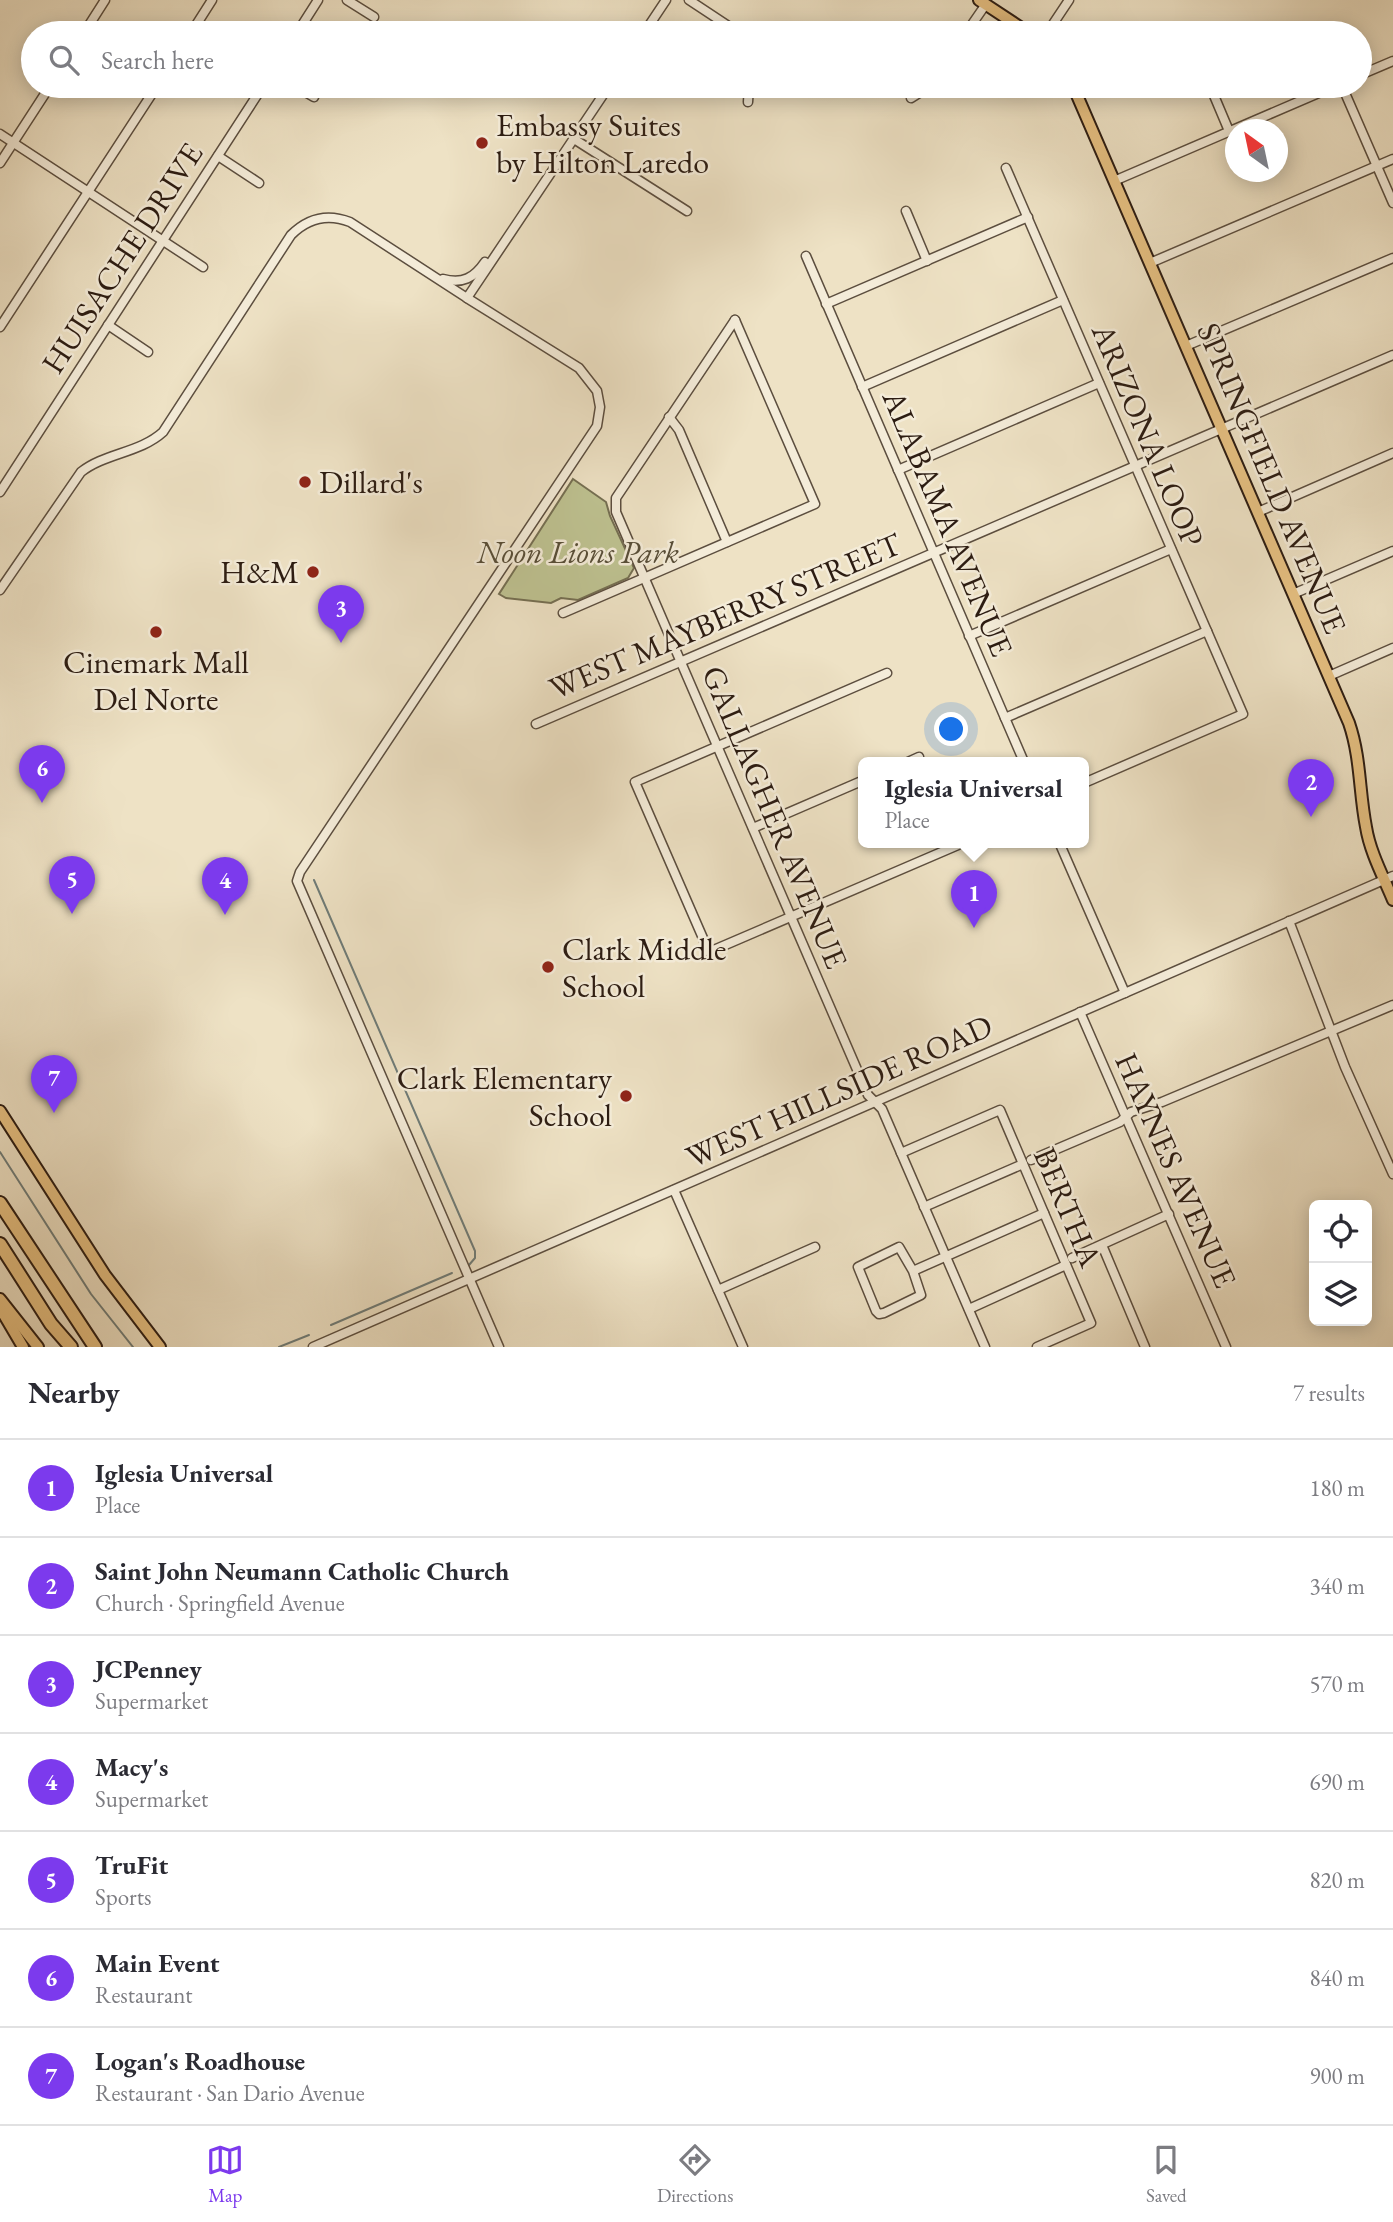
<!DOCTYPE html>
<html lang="en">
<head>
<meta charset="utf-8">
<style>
  :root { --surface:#fff; --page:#f2f2f3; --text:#2b2b33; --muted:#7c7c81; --line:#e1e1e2; --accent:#7c3aed }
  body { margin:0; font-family:"EB Garamond",serif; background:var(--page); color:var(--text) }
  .controls { position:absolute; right:21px; bottom:21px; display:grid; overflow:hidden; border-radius:10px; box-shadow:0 4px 18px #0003 }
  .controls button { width:63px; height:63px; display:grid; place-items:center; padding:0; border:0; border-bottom:2px solid var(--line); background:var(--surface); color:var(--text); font:35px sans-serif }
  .compass { position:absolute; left:1225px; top:119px; width:63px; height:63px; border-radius:50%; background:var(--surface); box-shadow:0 4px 18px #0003; rotate:327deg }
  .you { position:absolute; left:952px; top:730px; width:24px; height:24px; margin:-18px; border:5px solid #fff; border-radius:50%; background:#1a73e8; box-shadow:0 0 0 10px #1a73e833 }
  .badge { display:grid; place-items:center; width:46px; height:46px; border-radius:50%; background:var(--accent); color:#fff; font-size:23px; font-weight:700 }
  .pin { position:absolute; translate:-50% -58px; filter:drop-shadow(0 2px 4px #0008) }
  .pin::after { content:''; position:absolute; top:37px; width:24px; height:21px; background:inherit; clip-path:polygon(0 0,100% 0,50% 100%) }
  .popup { position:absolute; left:858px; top:757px; width:231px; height:91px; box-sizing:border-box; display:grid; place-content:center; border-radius:10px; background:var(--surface); filter:drop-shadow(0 2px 5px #0005); font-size:23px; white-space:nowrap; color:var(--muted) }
  .popup b { font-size:26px; color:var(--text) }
  .popup::after { content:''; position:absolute; left:50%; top:100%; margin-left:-14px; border:14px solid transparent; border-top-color:var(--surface) }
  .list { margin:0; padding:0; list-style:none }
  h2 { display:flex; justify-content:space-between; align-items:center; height:91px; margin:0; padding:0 28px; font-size:30px }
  h2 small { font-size:23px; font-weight:400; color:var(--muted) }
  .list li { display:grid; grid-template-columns:46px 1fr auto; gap:21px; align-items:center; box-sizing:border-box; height:98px; padding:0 28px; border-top:2px solid var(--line) }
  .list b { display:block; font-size:26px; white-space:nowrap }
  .list p { margin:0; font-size:23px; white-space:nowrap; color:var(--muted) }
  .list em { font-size:23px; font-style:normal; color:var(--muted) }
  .icon { flex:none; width:38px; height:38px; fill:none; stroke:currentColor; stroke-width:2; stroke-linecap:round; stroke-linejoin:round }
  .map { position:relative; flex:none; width:1393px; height:1347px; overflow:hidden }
  .search { position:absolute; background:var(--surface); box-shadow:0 4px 18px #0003; left:21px; right:21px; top:21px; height:77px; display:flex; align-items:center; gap:18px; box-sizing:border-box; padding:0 24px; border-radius:38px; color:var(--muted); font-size:26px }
  .sheet { height:777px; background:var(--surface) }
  nav { display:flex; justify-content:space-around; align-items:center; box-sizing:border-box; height:98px; border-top:2px solid var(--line); background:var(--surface); font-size:19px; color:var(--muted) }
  nav a { display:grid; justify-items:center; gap:4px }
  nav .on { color:var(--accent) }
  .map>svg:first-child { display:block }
  .green { fill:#bec291; stroke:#756f52; stroke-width:2 }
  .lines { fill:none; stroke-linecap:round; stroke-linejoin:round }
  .stream { stroke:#6f7c78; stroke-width:2 }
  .minor-casing { stroke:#5c4e3f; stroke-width:11 }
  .major-casing { stroke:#2c1c12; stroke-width:14 }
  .highway-casing { stroke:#2c1c12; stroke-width:16 }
  .minor { stroke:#f4ecd9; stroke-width:8 }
  .major { stroke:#e7c182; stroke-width:10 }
  .highway { stroke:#e7c182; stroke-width:12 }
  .poi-dot { fill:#8f2418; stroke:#f4ecd9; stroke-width:2.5 }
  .labels { text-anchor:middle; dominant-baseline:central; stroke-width:5; stroke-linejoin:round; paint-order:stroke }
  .poi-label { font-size:32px; fill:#2c1c12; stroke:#f4ecd9; text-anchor:start }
  .street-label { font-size:32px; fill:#2c1c12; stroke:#f4ecd9 }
  .park-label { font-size:32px; font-style:italic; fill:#584e38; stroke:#f4ecd9 }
</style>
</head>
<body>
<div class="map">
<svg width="1393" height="1347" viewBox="0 0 1393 1347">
  <rect width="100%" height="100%" fill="#eee2c5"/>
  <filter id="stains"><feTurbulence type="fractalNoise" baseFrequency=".00286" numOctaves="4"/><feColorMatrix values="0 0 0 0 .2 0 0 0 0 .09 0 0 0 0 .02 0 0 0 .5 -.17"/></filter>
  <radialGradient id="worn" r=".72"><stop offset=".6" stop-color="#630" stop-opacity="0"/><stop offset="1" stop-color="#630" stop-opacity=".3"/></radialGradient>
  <!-- green -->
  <path class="green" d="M573,479L606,502L610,516L634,568L628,578L578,600L561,598L551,603L506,598L499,594Z"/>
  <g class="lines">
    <!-- stream -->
    <g class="stream">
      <path d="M314,880L475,1251V1258L469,1265"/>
      <path d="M0,1152L91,1294L133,1347"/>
      <path d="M331,1325L452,1273"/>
      <path d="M279,1347L309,1335"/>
    </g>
    <defs>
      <g id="minor">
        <path d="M347,0L374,17"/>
        <path d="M689,0L739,33"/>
        <path d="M84,33L105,0"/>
        <path d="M191,33L212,0"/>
        <path d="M297,33L318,0"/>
        <path d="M644,33L666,0"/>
        <path d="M966,33L986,4"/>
        <path d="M1047,33L1069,0"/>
        <path d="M1360,75L1393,61"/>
        <path d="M295,86L314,97"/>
        <path d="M1210,86L1229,131"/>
        <path d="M1342,86L1393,203"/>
        <path d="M911,98L930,86"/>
        <path d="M748,102L749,86"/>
        <path d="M0,134L203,267"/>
        <path d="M574,139L687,211"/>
        <path d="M218,156L259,183"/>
        <path d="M0,163L50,86"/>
        <path d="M1006,168L1243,714L1084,783"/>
        <path d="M1114,181L1335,86"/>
        <path d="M906,211L927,261"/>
        <path d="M806,256L1024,762"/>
        <path d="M1150,263L1393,159"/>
        <path d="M443,279C463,284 474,278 485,262"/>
        <path d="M467,298L579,368L597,391L600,407L597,426L300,872L297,881L499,1347"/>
        <path d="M826,304L1028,217"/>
        <path d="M735,320L616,498V512L868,1095L882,1109L985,1347"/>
        <path d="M108,325L148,352"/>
        <path d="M0,327L157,86"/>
        <path d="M1186,346L1393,258"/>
        <path d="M862,387L1063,300"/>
        <path d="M669,417L679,430L727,542"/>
        <path d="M898,470L1099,383"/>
        <path d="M0,492L263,86"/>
        <path d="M1258,512L1393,453"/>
        <path d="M0,590L81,472C105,453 140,453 163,432L291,235C308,218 327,213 350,222L467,298L609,86"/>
        <path d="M1293,594L1393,551"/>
        <path d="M563,613L815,504L735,320"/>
        <path d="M969,636L1171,549"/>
        <path d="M887,673L635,782L709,952L958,845"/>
        <path d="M1329,676L1393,648"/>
        <path d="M1005,718L1207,631"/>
        <path d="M536,724L1393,355"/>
        <path d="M908,762L919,757"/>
        <path d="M753,828L864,780"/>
        <path d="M1059,842L1125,993"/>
        <path d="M1289,921L1345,1067L1393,1174"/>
        <path d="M1080,1012L1226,1347"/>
        <path d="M901,1153L1000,1110L1091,1323L1037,1347"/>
        <path d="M1031,1160L1120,1122L1131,1112L1162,1102L1393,1005"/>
        <path d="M674,1190L743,1347"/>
        <path d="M924,1207L1023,1164"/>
        <path d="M1102,1245L1145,1347"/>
        <path d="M1072,1258L1169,1214"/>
        <path d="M913,1271L899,1247L858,1267L876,1311L879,1314L884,1313L921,1295L913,1271L1044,1213"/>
        <path d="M718,1290L815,1247"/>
        <path d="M969,1309L1066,1265"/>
        <path d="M313,1347L1393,876"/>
      </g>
      <g id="major">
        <path d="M979,0L1029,33"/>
        <path d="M1073,86L1349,723C1361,758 1359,792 1366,827C1370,852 1383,876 1393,900"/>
        <path d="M0,1111L105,1275L160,1347"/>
        <path d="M0,1299L38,1347"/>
        <path d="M0,1308L23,1347"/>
      </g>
      <g id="highway">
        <path d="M0,1203L95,1347"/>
        <path d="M0,1244L51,1324L71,1347"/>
      </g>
    </defs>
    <!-- minor casing -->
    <use href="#minor" class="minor-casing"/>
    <!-- major casing -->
    <use href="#major" class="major-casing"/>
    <!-- highway casing -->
    <use href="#highway" class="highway-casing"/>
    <!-- minor -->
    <use href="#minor" class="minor"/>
    <!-- major -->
    <use href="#major" class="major"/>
    <!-- highway -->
    <use href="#highway" class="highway"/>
  </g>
  <!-- markers -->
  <g class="poi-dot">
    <circle cx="482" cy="143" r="7"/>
    <circle cx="305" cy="482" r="7"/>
    <circle cx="313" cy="572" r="7"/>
    <circle cx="156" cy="632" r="7"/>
    <circle cx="548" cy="967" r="7"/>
    <circle cx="626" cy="1096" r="7"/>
  </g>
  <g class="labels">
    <!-- poi labels -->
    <g class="poi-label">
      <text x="496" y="125">Embassy Suites<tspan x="496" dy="37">by Hilton Laredo</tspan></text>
      <text x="319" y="482">Dillard's</text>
      <text x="299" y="572" text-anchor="end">H&amp;M</text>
      <text x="156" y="662" text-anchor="middle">Cinemark Mall<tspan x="156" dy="37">Del Norte</tspan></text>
      <text x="562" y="949">Clark Middle<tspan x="562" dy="37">School</tspan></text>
      <text x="612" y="1078" text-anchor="end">Clark Elementary<tspan x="612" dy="37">School</tspan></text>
    </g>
    <!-- street labels -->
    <g class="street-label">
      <text transform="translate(122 258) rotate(-57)">HUISACHE DRIVE</text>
      <text transform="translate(1148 435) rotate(67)">ARIZONA LOOP</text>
      <text transform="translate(1272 478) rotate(67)">SPRINGFIELD AVENUE</text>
      <text transform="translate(948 523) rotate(67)">ALABAMA AVENUE</text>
      <text transform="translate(725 616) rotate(-23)">WEST MAYBERRY STREET</text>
      <text transform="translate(775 817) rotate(67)">GALLAGHER AVENUE</text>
      <text transform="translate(839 1091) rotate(-24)">WEST HILLSIDE ROAD</text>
      <text transform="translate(1176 1170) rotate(66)">HAYNES AVENUE</text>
      <text transform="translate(1068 1207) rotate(67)">BERTHA</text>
    </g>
    <!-- park labels -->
    <g class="park-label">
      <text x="578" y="552">Noon Lions Park</text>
    </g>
  </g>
  <rect width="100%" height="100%" filter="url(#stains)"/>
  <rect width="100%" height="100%" fill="url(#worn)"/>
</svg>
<div class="controls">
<button><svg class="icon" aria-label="locate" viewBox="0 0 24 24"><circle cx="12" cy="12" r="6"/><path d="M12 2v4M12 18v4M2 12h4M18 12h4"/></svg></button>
<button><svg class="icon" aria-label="layers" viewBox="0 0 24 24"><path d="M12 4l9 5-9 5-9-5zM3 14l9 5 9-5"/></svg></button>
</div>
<svg class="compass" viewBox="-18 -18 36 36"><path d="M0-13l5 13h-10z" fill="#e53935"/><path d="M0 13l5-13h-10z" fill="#7c7c81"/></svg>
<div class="you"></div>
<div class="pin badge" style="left:974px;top:928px">1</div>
<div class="popup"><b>Iglesia Universal</b>Place</div>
<div class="pin badge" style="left:1311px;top:817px">2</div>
<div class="pin badge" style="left:341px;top:643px">3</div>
<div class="pin badge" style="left:225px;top:915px">4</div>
<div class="pin badge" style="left:72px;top:914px">5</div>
<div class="pin badge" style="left:42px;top:803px">6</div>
<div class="pin badge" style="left:54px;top:1113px">7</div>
<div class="search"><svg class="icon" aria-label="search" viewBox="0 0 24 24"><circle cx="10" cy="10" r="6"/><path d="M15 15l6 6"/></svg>Search here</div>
</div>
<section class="sheet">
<h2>Nearby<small>7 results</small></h2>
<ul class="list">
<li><span class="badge">1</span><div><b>Iglesia Universal</b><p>Place</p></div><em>180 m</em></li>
<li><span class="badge">2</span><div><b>Saint John Neumann Catholic Church</b><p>Church · Springfield Avenue</p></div><em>340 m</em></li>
<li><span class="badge">3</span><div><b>JCPenney</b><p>Supermarket</p></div><em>570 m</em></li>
<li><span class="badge">4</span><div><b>Macy's</b><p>Supermarket</p></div><em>690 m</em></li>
<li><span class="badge">5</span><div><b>TruFit</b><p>Sports</p></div><em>820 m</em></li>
<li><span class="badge">6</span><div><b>Main Event</b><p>Restaurant</p></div><em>840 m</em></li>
<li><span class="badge">7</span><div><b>Logan's Roadhouse</b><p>Restaurant · San Dario Avenue</p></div><em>900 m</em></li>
</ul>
</section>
<nav>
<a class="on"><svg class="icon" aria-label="map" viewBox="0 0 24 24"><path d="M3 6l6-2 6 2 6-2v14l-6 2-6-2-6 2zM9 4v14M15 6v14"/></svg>Map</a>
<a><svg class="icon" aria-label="directions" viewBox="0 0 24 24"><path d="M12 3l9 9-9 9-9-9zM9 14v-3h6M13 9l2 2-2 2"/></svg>Directions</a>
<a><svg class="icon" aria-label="saved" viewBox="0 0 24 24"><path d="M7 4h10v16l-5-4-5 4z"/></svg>Saved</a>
</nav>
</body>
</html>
